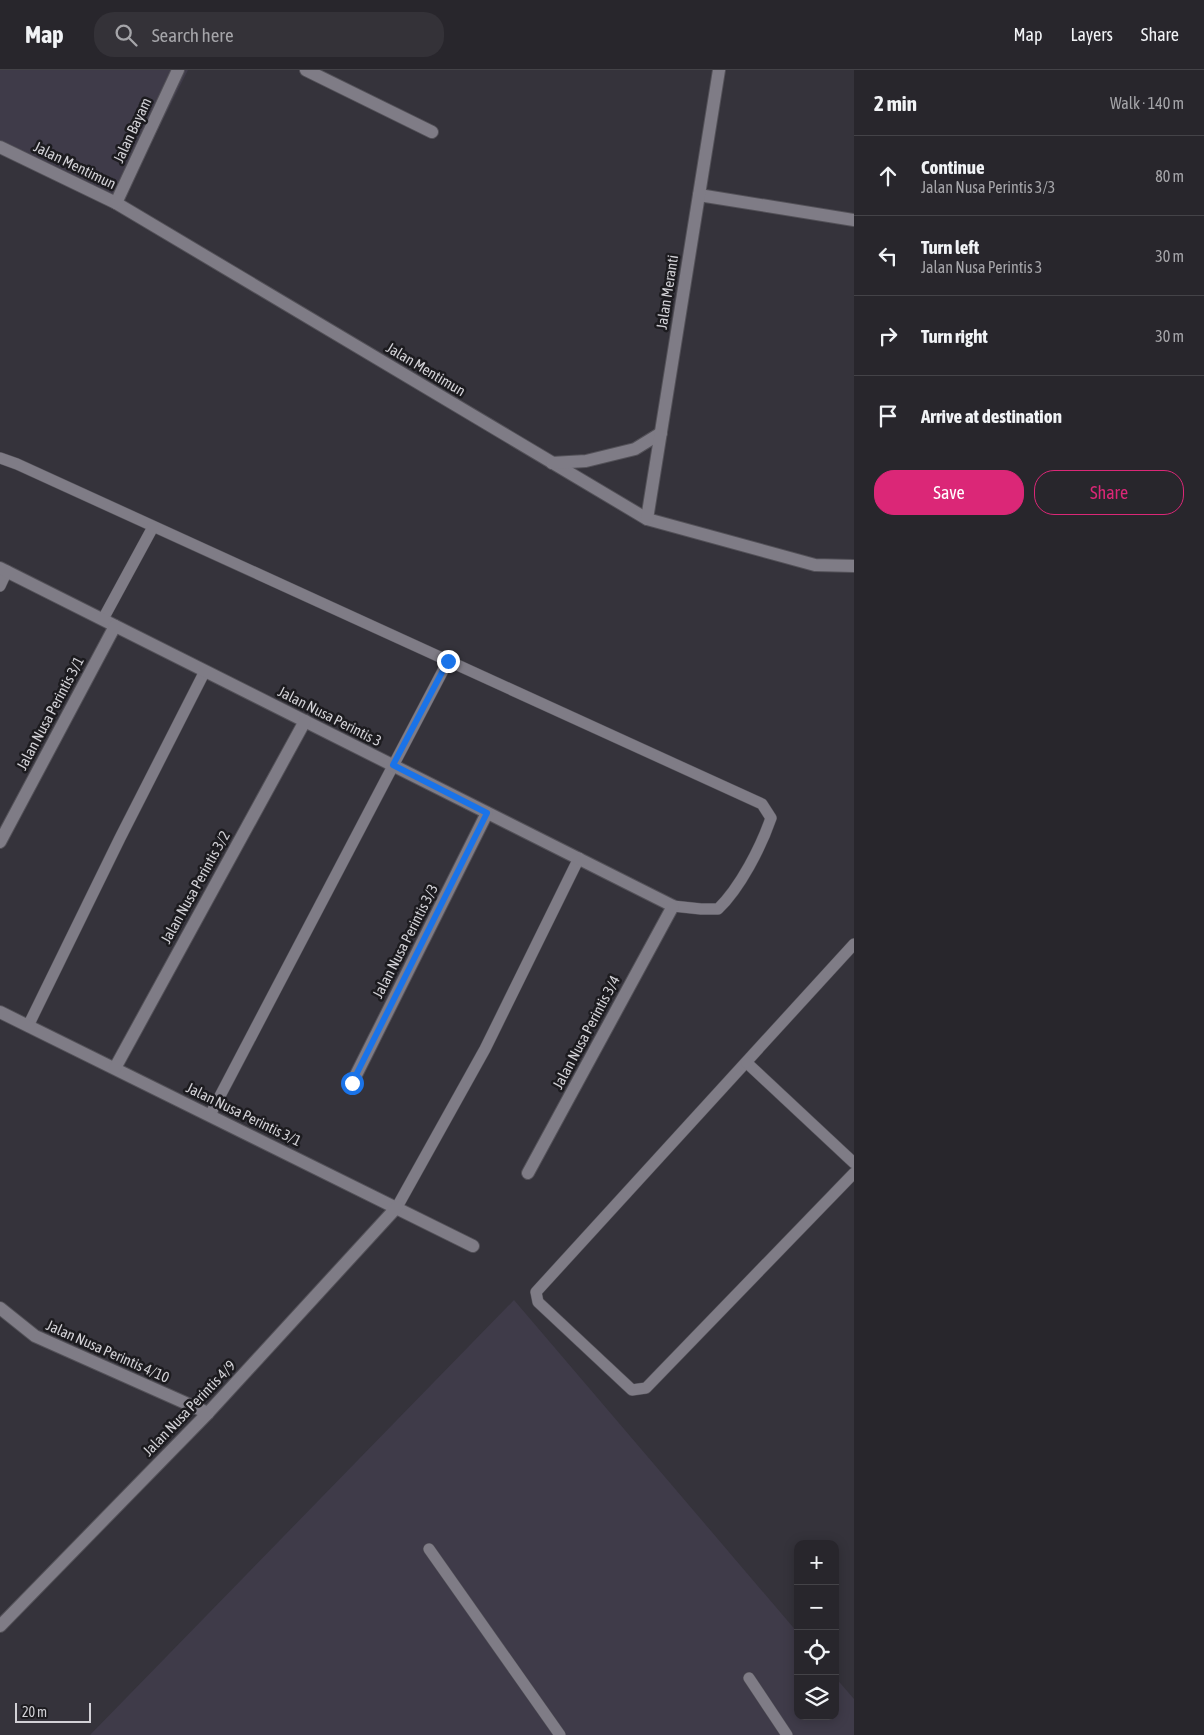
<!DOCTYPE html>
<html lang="en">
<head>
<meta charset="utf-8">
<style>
  :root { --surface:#28262c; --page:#343238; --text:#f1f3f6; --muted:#a5a5a9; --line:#444348; --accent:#db2777 }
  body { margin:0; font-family:"Asap Condensed",sans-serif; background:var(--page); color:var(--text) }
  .controls { position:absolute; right:15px; bottom:15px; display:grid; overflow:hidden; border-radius:10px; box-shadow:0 2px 12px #0003 }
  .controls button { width:45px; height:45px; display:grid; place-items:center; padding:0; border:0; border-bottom:1px solid var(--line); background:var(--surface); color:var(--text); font:25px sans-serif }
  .scale { position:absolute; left:15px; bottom:12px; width:76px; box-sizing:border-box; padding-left:5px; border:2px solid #d2d1d6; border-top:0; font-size:14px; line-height:18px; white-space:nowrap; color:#d2d1d6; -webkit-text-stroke:4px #1c1b1f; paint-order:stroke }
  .stop { position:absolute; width:15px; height:15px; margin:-11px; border:4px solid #1a73e8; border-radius:50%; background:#fff }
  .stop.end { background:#1a73e8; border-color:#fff; box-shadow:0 1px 5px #0008 }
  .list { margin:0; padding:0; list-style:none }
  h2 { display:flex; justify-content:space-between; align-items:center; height:65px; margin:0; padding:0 20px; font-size:21px }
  h2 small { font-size:16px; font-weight:400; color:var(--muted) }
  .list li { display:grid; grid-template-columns:32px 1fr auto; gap:15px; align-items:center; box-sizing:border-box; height:80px; padding:0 20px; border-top:1px solid var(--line) }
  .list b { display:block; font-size:19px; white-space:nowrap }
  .list p { margin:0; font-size:16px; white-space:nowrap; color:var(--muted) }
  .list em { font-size:16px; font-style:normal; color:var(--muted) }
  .actions { display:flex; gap:10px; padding:15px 20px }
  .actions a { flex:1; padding:11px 0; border:1px solid var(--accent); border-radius:20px; text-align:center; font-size:18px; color:var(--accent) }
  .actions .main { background:var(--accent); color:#fff }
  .icon { flex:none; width:28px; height:28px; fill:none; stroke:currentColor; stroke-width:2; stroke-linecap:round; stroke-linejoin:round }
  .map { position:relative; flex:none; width:854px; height:1665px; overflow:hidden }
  header { display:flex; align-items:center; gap:30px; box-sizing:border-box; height:70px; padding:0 25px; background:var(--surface); border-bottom:1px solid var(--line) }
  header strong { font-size:24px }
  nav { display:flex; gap:28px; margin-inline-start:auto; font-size:18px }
  .search { width:350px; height:45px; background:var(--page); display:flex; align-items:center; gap:12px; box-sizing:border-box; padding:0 18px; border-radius:20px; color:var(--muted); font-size:19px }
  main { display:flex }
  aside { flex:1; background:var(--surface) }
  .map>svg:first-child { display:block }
  .built { fill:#3f3b49 }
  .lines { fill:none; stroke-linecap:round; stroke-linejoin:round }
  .service-casing { stroke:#535158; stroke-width:12 }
  .minor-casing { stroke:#535158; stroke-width:14 }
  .service { stroke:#7f7c86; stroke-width:11 }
  .minor { stroke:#7f7c86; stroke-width:12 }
  .route { stroke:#1a73e8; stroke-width:6 }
  .labels { text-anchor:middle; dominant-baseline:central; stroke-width:5; stroke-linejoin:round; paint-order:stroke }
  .street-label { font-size:15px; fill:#d2d1d6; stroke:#1c1b1f }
</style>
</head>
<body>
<header>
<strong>Map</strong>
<div class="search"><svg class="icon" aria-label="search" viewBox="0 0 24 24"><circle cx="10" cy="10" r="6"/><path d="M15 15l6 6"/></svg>Search here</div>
<nav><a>Map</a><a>Layers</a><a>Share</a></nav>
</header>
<main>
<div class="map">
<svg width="854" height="1665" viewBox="0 0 854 1665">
  <rect width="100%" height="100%" fill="#35333b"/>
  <!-- built -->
  <g class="built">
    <path d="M0,0H188L122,131L0,70Z"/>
    <path d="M514,1230L798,1563V1646H835V1607L854,1629V1665H90Z"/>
  </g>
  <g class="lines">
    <defs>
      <g id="service">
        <path d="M0,388L17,394L762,734L771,748C761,777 740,818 718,839H701L673,836"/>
        <path d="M0,516L7,501"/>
        <path d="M103,549L153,457"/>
        <path d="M854,874L536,1222L538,1232L632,1320L646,1318L854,1103"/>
        <path d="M28,956L120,768L205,601"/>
        <path d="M747,993L854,1093"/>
        <path d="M210,1045L448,591"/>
        <path d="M397,1137L485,979L579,788"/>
        <path d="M429,1479L560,1665"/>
        <path d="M749,1608L787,1665"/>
      </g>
      <g id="minor">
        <path d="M306,0L432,62"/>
        <path d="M0,77L116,133L647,449L815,495L854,496"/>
        <path d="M699,125L854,150"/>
        <path d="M116,133L178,0"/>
        <path d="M552,393L586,391L635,379L661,363"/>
        <path d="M647,449L719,0"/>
        <path d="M0,498L673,836L528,1103"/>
        <path d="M0,772L115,556"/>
        <path d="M0,942L473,1176"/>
        <path d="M115,998L305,651"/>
        <path d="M352,1013L487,743"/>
        <path d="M0,1238L35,1266L208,1343"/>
        <path d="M0,1556L208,1343L397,1137"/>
      </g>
    </defs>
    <!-- service casing -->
    <use href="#service" class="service-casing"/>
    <!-- minor casing -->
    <use href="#minor" class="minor-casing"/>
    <!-- service -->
    <use href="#service" class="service"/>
    <!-- minor -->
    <use href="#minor" class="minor"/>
  </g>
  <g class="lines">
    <!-- route -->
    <path class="route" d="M352,1013L487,743L393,695L448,591"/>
  </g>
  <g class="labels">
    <!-- street labels -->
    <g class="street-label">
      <text transform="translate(132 60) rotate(-65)">Jalan Bayam</text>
      <text transform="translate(75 95) rotate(26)">Jalan Mentimun</text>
      <text transform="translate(667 222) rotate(-81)">Jalan Meranti</text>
      <text transform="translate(426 299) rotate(31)">Jalan Mentimun</text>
      <text transform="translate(50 643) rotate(-62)">Jalan Nusa Perintis 3/1</text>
      <text transform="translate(330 646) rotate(27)">Jalan Nusa Perintis 3</text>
      <text transform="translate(195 817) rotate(-61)">Jalan Nusa Perintis 3/2</text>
      <text transform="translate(405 871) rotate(-63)">Jalan Nusa Perintis 3/3</text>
      <text transform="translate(586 962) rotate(-62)">Jalan Nusa Perintis 3/4</text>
      <text transform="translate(244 1044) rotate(26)">Jalan Nusa Perintis 3/1</text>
      <text transform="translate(108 1281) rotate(24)">Jalan Nusa Perintis 4/10</text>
      <text transform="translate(189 1338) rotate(-46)">Jalan Nusa Perintis 4/9</text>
    </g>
  </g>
</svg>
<div class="controls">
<button>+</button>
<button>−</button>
<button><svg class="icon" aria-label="locate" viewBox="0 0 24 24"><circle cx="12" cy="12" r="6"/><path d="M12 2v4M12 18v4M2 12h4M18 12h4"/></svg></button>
<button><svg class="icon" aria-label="layers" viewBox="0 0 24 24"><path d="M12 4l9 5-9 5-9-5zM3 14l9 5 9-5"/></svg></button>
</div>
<div class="scale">20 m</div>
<div class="stop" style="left:352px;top:1013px"></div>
<div class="stop end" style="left:448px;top:591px"></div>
</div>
<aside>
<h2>2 min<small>Walk · 140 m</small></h2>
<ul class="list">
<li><svg class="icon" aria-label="ahead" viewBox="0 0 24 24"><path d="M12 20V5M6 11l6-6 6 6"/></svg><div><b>Continue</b><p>Jalan Nusa Perintis 3/3</p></div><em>80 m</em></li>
<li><svg class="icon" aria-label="left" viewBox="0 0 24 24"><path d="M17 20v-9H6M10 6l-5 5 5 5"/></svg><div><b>Turn left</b><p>Jalan Nusa Perintis 3</p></div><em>30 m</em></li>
<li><svg class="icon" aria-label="right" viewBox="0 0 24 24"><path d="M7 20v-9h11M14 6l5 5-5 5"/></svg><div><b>Turn right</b></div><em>30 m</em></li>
<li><svg class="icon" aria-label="arrive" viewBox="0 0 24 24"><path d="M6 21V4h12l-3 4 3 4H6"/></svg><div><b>Arrive at destination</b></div></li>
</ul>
<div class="actions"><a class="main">Save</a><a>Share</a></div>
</aside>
</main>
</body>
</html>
